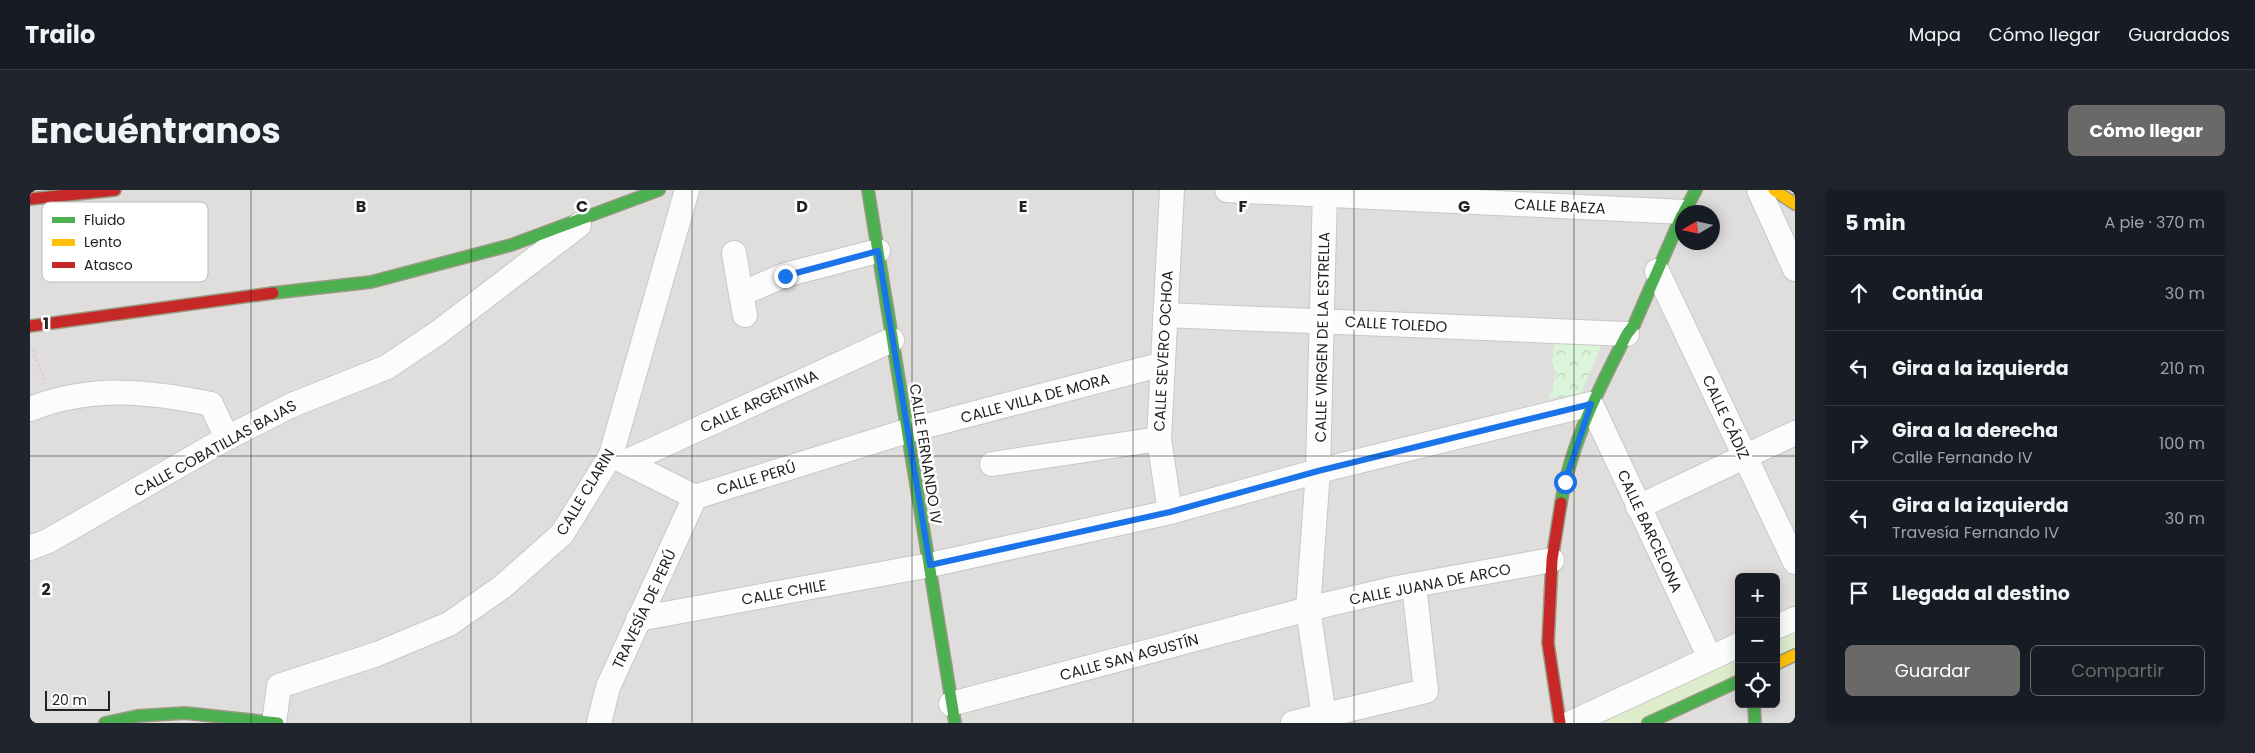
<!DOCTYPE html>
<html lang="es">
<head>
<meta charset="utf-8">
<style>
  :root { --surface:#171b24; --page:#20242c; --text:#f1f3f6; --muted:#9ea1a6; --line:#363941; --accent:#6a6968 }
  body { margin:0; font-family:Poppins,sans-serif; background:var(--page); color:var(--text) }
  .controls { position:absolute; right:15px; bottom:15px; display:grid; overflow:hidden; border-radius:8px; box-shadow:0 2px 12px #0003 }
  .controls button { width:45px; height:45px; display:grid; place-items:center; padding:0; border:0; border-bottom:1px solid var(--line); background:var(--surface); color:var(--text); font:25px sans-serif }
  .compass { position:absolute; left:1645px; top:15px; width:45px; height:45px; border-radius:50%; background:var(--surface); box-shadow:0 2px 12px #0003; rotate:261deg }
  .scale { position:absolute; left:15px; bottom:12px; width:65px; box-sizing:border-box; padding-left:5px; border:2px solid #222; border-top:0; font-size:14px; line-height:18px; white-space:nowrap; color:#222; -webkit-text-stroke:4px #fff; paint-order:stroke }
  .stop { position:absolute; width:15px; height:15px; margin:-11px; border:4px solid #1a73e8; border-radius:50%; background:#fff }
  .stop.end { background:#1a73e8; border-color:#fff; box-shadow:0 1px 5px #0008 }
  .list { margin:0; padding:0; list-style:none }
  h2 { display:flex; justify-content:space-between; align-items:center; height:65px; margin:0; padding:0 20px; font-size:21px }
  h2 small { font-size:16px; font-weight:400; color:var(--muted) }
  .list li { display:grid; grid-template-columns:32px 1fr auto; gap:15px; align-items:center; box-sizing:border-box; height:75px; padding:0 20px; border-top:1px solid var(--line) }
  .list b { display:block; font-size:19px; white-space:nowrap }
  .list p { margin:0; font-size:16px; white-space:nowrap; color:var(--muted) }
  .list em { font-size:16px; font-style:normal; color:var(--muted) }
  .actions { display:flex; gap:10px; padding:15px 20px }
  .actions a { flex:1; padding:11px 0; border:1px solid var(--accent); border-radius:8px; text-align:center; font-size:18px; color:var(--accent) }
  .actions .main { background:var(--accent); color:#fff }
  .icon { flex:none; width:28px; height:28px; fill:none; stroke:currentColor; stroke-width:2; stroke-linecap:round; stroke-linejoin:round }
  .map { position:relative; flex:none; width:1765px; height:533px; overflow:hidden; border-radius:8px }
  header { display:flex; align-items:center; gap:30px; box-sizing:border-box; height:70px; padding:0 25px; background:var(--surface); border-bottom:1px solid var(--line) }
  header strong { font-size:24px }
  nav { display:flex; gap:28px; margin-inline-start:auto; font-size:18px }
  .intro { display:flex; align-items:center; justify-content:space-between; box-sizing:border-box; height:120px; padding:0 30px }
  h1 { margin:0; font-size:35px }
  .button { padding:12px 22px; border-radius:8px; background:var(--accent); color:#fff; font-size:18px; font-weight:700 }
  main { display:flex; gap:30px; padding:0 30px }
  aside { flex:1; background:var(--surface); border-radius:8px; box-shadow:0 2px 12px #0003 }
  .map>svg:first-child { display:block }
  .residential { fill:#dfdedc; fill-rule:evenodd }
  .park { fill:url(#park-crowns) }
  .garden { fill:#ddeccb }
  .parking { fill:#e0dfde }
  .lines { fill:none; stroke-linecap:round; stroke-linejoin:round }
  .street-casing { stroke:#c9c8c7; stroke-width:26 }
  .fast-casing { stroke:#999a82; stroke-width:14 }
  .slow-casing { stroke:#999a82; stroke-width:14 }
  .jam-casing { stroke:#999a82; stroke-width:14 }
  .path { stroke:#dccecd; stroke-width:3; stroke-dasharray:2.5 2.5; stroke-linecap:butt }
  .street { stroke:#fdfcfc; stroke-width:24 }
  .fast { stroke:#4caf50; stroke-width:11 }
  .slow { stroke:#ffc107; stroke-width:11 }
  .jam { stroke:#c62828; stroke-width:11 }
  .route { stroke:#1a73e8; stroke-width:6 }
  .grid { fill:none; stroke:#222; stroke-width:1; stroke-opacity:0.55 }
  .labels { text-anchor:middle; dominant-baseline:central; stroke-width:5; stroke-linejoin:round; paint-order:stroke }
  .street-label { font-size:15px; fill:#222; stroke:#fff }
  .key { fill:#fff; stroke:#bdbdbd; stroke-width:1 }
  .key-label { font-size:14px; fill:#222 }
  .grid-label { font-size:16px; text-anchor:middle; font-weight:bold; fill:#222; stroke:#fff; stroke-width:5; stroke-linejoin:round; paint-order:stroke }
</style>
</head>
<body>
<header>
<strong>Trailo</strong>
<nav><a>Mapa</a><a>Cómo llegar</a><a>Guardados</a></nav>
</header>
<div class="intro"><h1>Encuéntranos</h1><a class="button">Cómo llegar</a></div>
<main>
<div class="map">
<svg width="1765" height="533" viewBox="0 0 1765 533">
  <defs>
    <pattern id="park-crowns" width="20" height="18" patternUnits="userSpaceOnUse" patternTransform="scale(1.25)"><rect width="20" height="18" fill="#daf5da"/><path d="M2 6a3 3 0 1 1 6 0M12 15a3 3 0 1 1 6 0" fill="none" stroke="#bbd2bb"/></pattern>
  </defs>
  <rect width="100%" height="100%" fill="#f0eeeb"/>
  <!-- residential -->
  <path class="residential" d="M0,0H1765V533H0ZM1652,22H1682V52H1652ZM1709,387H1746V514H1709Z"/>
  <!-- park -->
  <path class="park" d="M1525,152L1571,156L1551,203L1519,209L1527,182L1521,176Z"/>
  <!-- garden -->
  <g class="garden">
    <path d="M1765,432V458L1746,466V441Z"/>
    <path d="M1709,459V484L1607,533H1563Z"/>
  </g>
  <!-- parking -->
  <path class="parking" d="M871,0H962L933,38L886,65Z"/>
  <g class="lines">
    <defs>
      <g id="street">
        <path d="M1197,0L1654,22"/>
        <path d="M1729,0L1765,79"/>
        <path d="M704,63L711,104L755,85L848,61"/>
        <path d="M1627,81L1765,372"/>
        <path d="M711,104L715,125"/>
        <path d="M1135,125L1597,144"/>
        <path d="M0,219C62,195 118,201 181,214L197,248"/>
        <path d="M581,265L665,307L877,241L1133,174"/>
        <path d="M596,272L862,150"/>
        <path d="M962,274L1129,249"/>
        <path d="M1608,317L1765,243"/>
        <path d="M1140,322L1129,249L1142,0"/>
        <path d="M0,358L18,351L197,248L262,215L357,177L409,142L549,35"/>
        <path d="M608,429L900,375L1140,322L1288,281L1561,214L1680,468"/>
        <path d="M1746,437L1765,429"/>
        <path d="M921,514L1278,419L1367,398L1522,370"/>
        <path d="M244,533L249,496L347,464L419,434L472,397L532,344L581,265L657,0"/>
        <path d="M569,533L578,497L665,307"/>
        <path d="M1263,533L1396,501L1384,395"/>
        <path d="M1295,533L1278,419L1288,281L1295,0"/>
        <path d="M1541,533L1709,455"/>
      </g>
      <g id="fast">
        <path d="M838,0L925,533"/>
        <path d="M1654,22L1666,0"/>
        <path d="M243,103L341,92L481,55L629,0"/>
        <path d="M1531,313C1541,253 1569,198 1597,144L1604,135L1652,25"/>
        <path d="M1724,514L1725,533"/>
        <path d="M75,533L107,526L155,523L248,533"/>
        <path d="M1618,533L1709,491"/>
      </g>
      <g id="slow">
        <path d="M1744,0L1765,14"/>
        <path d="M1746,474L1765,465"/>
      </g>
      <g id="jam">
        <path d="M0,9L85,0"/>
        <path d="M0,136L243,103"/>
        <path d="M1530,533L1518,453L1522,370L1531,313"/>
      </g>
    </defs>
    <!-- street casing -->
    <use href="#street" class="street-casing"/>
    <!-- fast casing -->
    <use href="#fast" class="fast-casing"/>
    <!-- slow casing -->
    <use href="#slow" class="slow-casing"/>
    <!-- jam casing -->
    <use href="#jam" class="jam-casing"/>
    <!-- path -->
    <path class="path" d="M2,160L15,191"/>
    <!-- street -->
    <use href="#street" class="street"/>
    <!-- fast -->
    <use href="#fast" class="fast"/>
    <!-- slow -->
    <use href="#slow" class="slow"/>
    <!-- jam -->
    <use href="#jam" class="jam"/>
  </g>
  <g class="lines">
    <!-- route -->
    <path class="route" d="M755,86L848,61L900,375L1140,322L1288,281L1561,214L1535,292"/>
  </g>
  <!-- grid -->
  <path class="grid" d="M221,0V533M441,0V533M662,0V533M882,0V533M1103,0V533M1324,0V533M1544,0V533M0,266H1765"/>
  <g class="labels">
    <!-- street labels -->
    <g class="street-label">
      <text transform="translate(1530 16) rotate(3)">CALLE BAEZA</text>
      <text transform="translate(1366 134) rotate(3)">CALLE TOLEDO</text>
      <text transform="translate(1292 147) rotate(-89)">CALLE VIRGEN DE LA ESTRELLA</text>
      <text transform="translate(1133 161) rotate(-87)">CALLE SEVERO OCHOA</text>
      <text transform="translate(1005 208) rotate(-15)">CALLE VILLA DE MORA</text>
      <text transform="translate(729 211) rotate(-25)">CALLE ARGENTINA</text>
      <text transform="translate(1696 227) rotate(65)">CALLE CÁDIZ</text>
      <text transform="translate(185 258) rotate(-29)">CALLE COBATILLAS BAJAS</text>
      <text transform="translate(896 264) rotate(81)">CALLE FERNANDO IV</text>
      <text transform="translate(726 288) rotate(-17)">CALLE PERÚ</text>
      <text transform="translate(555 302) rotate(-59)">CALLE CLARIN</text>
      <text transform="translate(1620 341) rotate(65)">CALLE BARCELONA</text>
      <text transform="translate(1400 394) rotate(-11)">CALLE JUANA DE ARCO</text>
      <text transform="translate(754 402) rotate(-10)">CALLE CHILE</text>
      <text transform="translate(614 419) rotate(-65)">TRAVESÍA DE PERÚ</text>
      <text transform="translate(1099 467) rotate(-15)">CALLE SAN AGUSTÍN</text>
    </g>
  </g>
  <!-- legend -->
  <rect x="12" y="12" width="166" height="80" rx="8" class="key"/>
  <rect x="22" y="27" width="23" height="6" fill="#4caf50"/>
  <rect x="22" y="49" width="23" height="7" fill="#ffc107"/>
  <rect x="22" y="72" width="23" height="6" fill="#c62828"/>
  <g class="key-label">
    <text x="54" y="35">Fluido</text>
    <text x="54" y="57">Lento</text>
    <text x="54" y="80">Atasco</text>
  </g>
  <g class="grid-label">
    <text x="331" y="22">B</text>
    <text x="552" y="22">C</text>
    <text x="772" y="22">D</text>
    <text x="993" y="22">E</text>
    <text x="1213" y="22">F</text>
    <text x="1434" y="22">G</text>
    <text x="16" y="139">1</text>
    <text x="16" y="405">2</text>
  </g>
</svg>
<div class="controls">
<button>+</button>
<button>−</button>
<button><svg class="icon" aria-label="locate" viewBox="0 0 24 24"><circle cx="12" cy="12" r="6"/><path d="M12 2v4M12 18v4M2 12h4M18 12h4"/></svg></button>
</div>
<svg class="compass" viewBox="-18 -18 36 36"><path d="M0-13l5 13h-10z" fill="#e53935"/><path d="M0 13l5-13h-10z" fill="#9ea1a6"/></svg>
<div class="scale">20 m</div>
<div class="stop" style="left:1535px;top:292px"></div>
<div class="stop end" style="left:755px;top:86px"></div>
</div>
<aside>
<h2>5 min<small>A pie · 370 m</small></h2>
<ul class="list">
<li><svg class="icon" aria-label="ahead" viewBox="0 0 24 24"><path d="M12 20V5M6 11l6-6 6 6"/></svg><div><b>Continúa</b></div><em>30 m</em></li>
<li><svg class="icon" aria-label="left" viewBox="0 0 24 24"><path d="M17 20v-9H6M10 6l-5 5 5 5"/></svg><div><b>Gira a la izquierda</b></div><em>210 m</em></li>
<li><svg class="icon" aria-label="right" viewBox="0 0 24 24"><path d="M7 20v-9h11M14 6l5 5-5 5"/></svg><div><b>Gira a la derecha</b><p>Calle Fernando IV</p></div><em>100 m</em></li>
<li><svg class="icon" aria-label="left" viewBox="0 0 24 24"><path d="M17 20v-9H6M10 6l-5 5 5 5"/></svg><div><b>Gira a la izquierda</b><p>Travesía Fernando IV</p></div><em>30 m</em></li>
<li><svg class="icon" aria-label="arrive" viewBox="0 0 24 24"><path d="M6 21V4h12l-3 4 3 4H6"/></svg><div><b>Llegada al destino</b></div></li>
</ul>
<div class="actions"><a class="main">Guardar</a><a>Compartir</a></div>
</aside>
</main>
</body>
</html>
